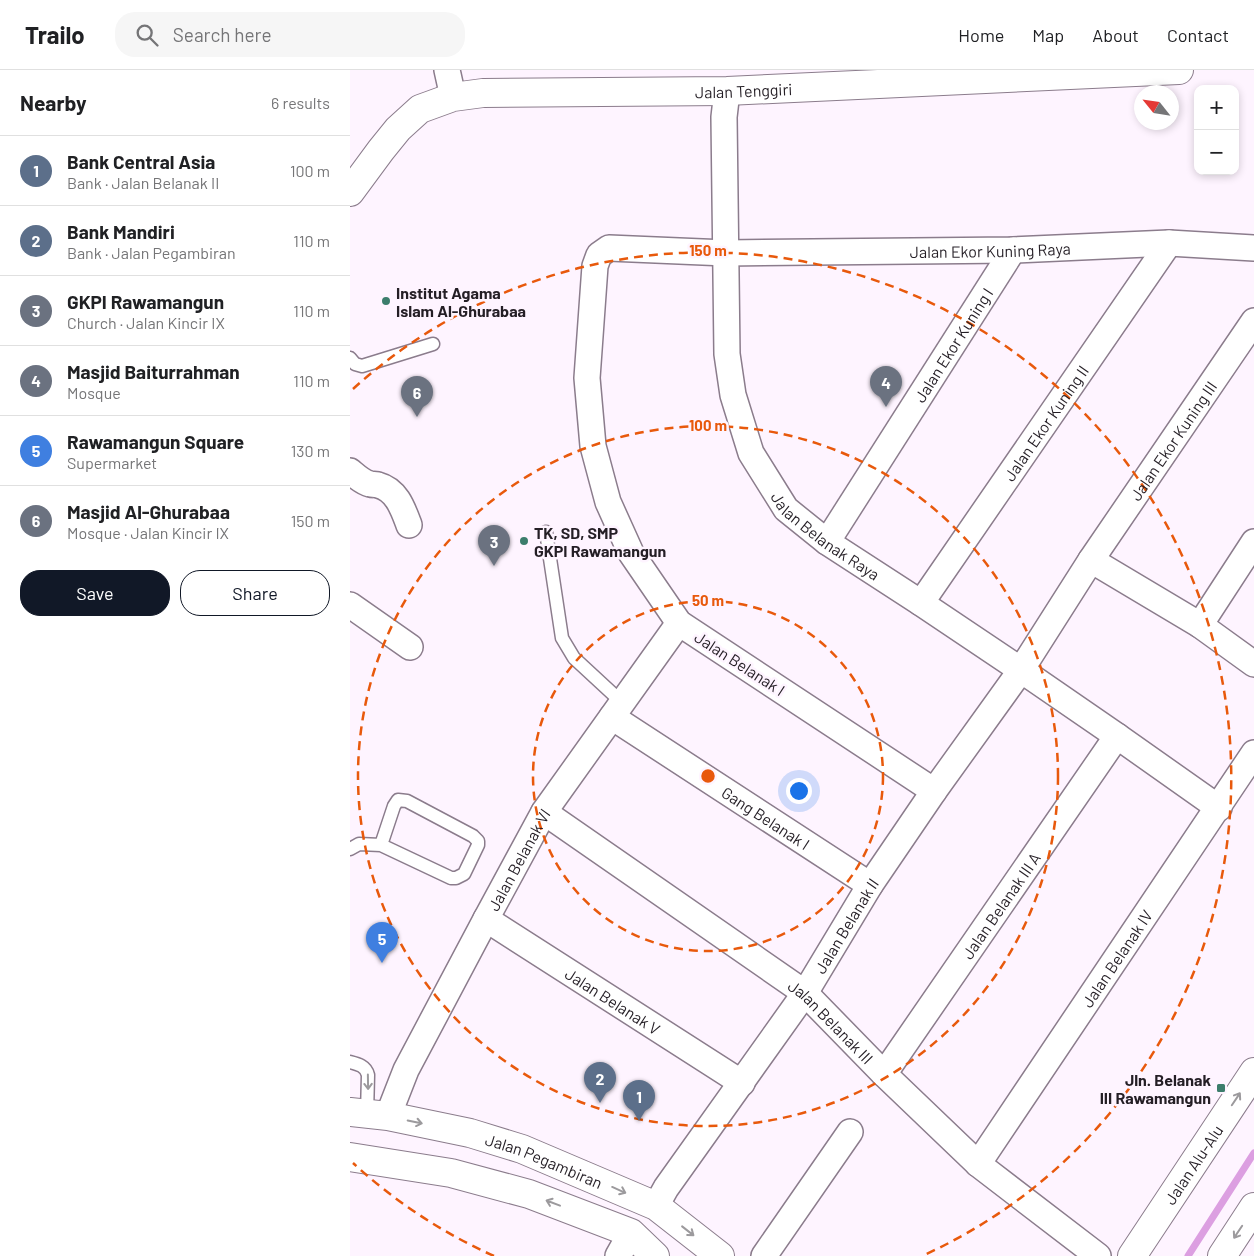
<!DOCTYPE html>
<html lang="en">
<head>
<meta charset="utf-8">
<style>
  :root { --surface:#fff; --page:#f6f6f6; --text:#202124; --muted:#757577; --line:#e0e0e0; --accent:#111827 }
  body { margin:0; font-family:Barlow,sans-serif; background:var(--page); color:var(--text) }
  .controls { position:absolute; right:15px; top:15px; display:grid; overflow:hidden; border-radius:10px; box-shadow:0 2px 8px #0003 }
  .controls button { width:45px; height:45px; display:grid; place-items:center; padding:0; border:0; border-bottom:1px solid var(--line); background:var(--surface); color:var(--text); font:25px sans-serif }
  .compass { position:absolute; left:784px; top:15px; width:45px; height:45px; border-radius:50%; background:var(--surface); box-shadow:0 2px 8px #0003; rotate:300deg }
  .you { position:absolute; left:448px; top:720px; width:18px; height:18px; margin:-12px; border:4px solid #fff; border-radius:50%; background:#1a73e8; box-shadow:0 0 0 8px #1a73e833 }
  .badge { display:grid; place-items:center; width:32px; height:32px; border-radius:50%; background:var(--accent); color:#fff; font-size:16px; font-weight:700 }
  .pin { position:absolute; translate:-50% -41px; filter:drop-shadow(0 1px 2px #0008) }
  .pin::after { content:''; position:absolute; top:26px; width:18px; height:15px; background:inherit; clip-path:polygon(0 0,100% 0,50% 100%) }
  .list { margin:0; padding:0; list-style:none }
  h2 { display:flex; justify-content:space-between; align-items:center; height:65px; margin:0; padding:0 20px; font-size:21px }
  h2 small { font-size:16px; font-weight:400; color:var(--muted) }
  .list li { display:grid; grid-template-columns:32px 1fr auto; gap:15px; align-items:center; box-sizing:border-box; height:70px; padding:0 20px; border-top:1px solid var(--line) }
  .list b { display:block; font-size:19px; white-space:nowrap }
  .list p { margin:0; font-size:16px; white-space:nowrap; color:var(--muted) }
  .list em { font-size:16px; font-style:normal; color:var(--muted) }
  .actions { display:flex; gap:10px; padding:15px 20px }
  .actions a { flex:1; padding:11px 0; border:1px solid var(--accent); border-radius:20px; text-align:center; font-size:18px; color:var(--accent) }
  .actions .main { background:var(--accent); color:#fff }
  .icon { flex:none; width:28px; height:28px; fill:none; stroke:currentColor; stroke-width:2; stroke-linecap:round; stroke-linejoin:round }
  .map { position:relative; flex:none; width:904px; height:1186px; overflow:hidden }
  header { display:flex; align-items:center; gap:30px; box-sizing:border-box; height:70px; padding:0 25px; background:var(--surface); border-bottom:1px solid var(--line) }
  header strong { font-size:24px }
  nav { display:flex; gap:28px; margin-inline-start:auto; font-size:18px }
  .search { width:350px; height:45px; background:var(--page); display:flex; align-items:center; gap:12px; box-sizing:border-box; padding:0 18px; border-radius:20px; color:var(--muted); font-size:19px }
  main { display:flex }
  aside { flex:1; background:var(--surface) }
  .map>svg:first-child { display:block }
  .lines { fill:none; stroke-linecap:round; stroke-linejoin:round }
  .stream { stroke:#dc9fe1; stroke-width:7 }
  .service-casing { stroke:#8b7c8c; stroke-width:15 }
  .minor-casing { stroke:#8b7c8c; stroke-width:28 }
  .tertiary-casing { stroke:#8b7c8c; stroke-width:30 }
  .secondary-casing { stroke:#8b7c8c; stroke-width:30 }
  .service { stroke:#fff; stroke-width:12 }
  .minor { stroke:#fff; stroke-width:25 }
  .tertiary { stroke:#fff; stroke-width:28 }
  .secondary { stroke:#fff; stroke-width:28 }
  .oneway { stroke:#9c9a9d }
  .ring { fill:none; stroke:#e8590c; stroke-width:2.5; stroke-dasharray:9 6 }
  .poi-dot { fill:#3c7d6c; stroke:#fef4ff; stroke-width:2 }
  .labels { text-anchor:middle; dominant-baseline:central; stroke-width:5; stroke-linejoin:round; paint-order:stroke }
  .street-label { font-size:16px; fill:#241e25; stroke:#fef4ff }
  .poi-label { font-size:16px; font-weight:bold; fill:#241e25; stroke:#fef4ff; text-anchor:start }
  .centre { fill:#e8590c; stroke:#fef4ff; stroke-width:2.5 }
  .ring-label { font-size:15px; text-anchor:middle; font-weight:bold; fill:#e8590c; stroke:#fef4ff; stroke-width:5; stroke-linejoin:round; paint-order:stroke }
</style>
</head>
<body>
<header>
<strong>Trailo</strong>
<div class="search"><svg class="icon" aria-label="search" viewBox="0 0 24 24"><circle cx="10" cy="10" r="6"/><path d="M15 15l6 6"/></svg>Search here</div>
<nav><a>Home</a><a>Map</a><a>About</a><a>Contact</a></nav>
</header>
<main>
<aside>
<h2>Nearby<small>6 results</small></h2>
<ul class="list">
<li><span class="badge" style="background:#5c6f8a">1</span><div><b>Bank Central Asia</b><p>Bank · Jalan Belanak II</p></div><em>100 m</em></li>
<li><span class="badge" style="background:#5c6f8a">2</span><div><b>Bank Mandiri</b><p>Bank · Jalan Pegambiran</p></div><em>110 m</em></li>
<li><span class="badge" style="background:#6b7280">3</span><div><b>GKPI Rawamangun</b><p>Church · Jalan Kincir IX</p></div><em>110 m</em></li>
<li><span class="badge" style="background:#6b7280">4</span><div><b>Masjid Baiturrahman</b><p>Mosque</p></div><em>110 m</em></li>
<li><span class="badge" style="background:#3f7fe0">5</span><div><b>Rawamangun Square</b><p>Supermarket</p></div><em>130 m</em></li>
<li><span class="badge" style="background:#6b7280">6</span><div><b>Masjid Al-Ghurabaa</b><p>Mosque · Jalan Kincir IX</p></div><em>150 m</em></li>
</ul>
<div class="actions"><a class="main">Save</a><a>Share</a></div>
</aside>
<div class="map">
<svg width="904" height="1186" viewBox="0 0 904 1186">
  <rect width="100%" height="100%" fill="#fef4ff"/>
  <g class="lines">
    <!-- stream -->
    <path class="stream" d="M838,1186L904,1083"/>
    <defs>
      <g id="service">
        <path d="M0,288L5,294L12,296L83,274"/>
        <path d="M196,462L212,568L224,588L264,625L273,632"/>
        <path d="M0,779L9,774L31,775L101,808H106L114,804L128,775V771L123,766L57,731L48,730L44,736L31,775"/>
        <path d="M0,992C8,994 16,996 18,1005L17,1044"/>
      </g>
      <g id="minor">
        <path d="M97,0L103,27"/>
        <path id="s1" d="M377,21L374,47L377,284L383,325L401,383L436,439L477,472L571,533L671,600L767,666L869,738"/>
        <path d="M0,401C6,406 12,412 20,414C23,415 26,414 28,415C47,420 53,439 59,455"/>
        <path id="s2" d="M477,472L663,180"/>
        <path d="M741,490L850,555L904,594"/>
        <path id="s3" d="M571,533L819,173"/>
        <path d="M0,535L60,577"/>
        <path d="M850,555L904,472"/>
        <path id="s4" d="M262,647L520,815"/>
        <path id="s5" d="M584,721L329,553L281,483L258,432L243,376L237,308L245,196L249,185L259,178L376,183L663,180L819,173L904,178"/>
        <path id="s6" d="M194,742L455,923L534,1004L628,1094L748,1186"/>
        <path id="s7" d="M136,849L392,1013"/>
        <path id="s8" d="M534,1004L767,666"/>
        <path id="s9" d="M38,1046L56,1000L136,849L194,742L329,553"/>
        <path id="s10" d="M628,1094L904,683"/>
        <path id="s11" d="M306,1136L316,1118L455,923L520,815L584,721L671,600L741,490L904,251"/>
        <path d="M268,1186L281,1163"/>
        <path d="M414,1186L500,1062"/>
      </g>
      <g id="tertiary">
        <path id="s12" d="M0,122L31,80L48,59L70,39L103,27L133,23L377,21L829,0"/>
        <path id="s13" d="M782,1186L904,1002"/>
        <path d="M872,1186L904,1137"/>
      </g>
      <g id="secondary">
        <path id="s14" d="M0,1042L38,1046L120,1063L172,1079L306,1136L370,1186"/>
        <path d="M0,1087L101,1103L179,1124L281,1163L305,1186"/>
      </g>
    </defs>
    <!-- service casing -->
    <use href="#service" class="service-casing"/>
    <!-- minor casing -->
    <use href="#minor" class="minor-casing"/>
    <!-- tertiary casing -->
    <use href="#tertiary" class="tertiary-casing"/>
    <!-- secondary casing -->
    <use href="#secondary" class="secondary-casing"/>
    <!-- service -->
    <use href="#service" class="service"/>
    <!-- minor -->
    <use href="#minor" class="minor"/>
    <!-- tertiary -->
    <use href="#tertiary" class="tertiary"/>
    <!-- secondary -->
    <use href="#secondary" class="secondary"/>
  </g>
  <!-- one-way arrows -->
  <defs><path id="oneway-shaft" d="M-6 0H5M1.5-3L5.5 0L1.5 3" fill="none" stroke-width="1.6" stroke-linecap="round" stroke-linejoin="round" transform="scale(1.25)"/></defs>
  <g class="oneway">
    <use href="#oneway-shaft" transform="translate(18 1012) rotate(89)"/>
    <use href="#oneway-shaft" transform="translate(886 1029) rotate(-56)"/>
    <use href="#oneway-shaft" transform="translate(65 1052) rotate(12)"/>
    <use href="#oneway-shaft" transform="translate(269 1120) rotate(24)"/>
    <use href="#oneway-shaft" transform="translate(203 1133) rotate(-159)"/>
    <use href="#oneway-shaft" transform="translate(338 1161) rotate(38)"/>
    <use href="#oneway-shaft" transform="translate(888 1162) rotate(124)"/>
  </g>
  <!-- distance rings -->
  <g class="ring">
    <circle cx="358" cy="706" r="175"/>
    <circle cx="358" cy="706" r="350"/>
    <path d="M144 1186A525 525 0 0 1 3 1093M3 319A525 525 0 1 1 572 1186"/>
  </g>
  <!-- markers -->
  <g class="poi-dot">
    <circle cx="36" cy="231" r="5"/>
    <circle cx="174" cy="471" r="5"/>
    <rect x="866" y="1013" width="10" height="10" rx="2.5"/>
  </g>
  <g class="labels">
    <!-- street labels -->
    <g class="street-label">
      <text stroke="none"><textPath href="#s12" startOffset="435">Jalan Tenggiri</textPath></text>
      <text stroke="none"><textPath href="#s5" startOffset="1090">Jalan Ekor Kuning Raya</textPath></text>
      <text stroke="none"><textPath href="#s2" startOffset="234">Jalan Ekor Kuning I</textPath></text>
      <text stroke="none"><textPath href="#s3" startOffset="219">Jalan Ekor Kuning II</textPath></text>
      <text stroke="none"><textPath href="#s11" startOffset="924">Jalan Ekor Kuning III</textPath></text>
      <text stroke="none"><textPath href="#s1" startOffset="479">Jalan Belanak Raya</textPath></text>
      <text transform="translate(390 593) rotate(33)">Jalan Belanak I</text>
      <text stroke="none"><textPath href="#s4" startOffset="184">Gang Belanak I</textPath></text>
      <text stroke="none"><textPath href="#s9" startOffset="288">Jalan Belanak VI</textPath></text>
      <text stroke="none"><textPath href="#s8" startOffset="205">Jalan Belanak III A</textPath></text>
      <text stroke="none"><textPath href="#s11" startOffset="339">Jalan Belanak II</textPath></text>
      <text stroke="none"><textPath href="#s10" startOffset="248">Jalan Belanak IV</textPath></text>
      <text stroke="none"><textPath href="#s7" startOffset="151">Jalan Belanak V</textPath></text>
      <text stroke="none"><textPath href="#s6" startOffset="356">Jalan Belanak III</textPath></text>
      <text stroke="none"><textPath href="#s14" startOffset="201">Jalan Pegambiran</textPath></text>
      <text stroke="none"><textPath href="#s13" startOffset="110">Jalan Alu-Alu</textPath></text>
    </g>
    <!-- poi labels -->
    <g class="poi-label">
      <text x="46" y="222">Institut Agama<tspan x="46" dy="18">Islam Al-Ghurabaa</tspan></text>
      <text x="184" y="462">TK, SD, SMP<tspan x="184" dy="18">GKPI Rawamangun</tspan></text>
      <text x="861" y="1009" text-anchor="end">Jln. Belanak<tspan x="861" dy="18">III Rawamangun</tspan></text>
    </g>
  </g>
  <circle cx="358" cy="706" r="8" class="centre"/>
  <g class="ring-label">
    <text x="358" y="186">150 m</text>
    <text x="358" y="361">100 m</text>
    <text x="358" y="536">50 m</text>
  </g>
</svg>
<div class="controls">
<button>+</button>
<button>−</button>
</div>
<svg class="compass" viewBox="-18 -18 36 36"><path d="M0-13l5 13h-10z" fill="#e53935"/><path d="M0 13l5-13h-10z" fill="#757577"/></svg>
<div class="you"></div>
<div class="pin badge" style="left:289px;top:1051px;background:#5c6f8a">1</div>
<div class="pin badge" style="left:250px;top:1033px;background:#5c6f8a">2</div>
<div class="pin badge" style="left:144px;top:496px;background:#6b7280">3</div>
<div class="pin badge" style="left:536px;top:337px;background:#6b7280">4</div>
<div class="pin badge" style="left:32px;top:893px;background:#3f7fe0">5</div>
<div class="pin badge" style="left:67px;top:347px;background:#6b7280">6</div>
</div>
</main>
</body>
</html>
